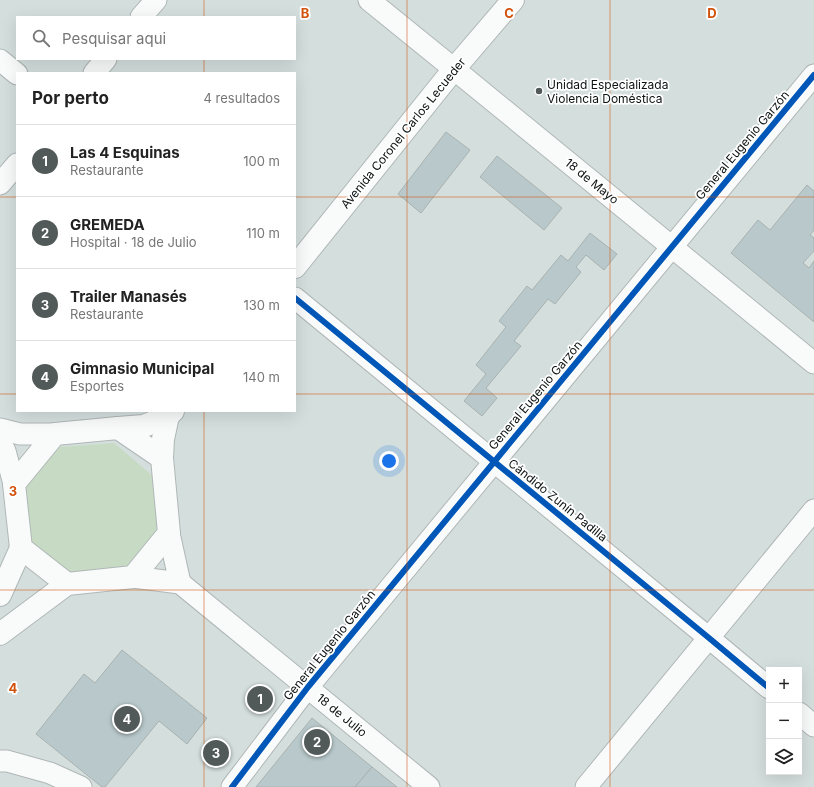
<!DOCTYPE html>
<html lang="pt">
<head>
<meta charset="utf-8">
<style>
  :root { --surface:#fff; --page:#f6f6f6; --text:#222; --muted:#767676; --line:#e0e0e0; --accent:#515a58 }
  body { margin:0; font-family:Inter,sans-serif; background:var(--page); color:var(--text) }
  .controls { position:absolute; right:12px; bottom:12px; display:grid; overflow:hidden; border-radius:0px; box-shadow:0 4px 16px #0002 }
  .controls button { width:36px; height:36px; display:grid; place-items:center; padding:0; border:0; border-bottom:1px solid var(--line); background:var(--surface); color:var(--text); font:20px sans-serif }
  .you { position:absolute; left:389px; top:461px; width:14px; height:14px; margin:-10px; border:3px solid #fff; border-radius:50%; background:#1a73e8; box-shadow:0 0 0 6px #1a73e833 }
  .badge { display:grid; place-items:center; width:26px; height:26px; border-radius:50%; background:var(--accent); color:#fff; font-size:13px; font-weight:700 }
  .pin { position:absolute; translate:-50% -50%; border:2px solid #fff; box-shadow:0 1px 4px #0006 }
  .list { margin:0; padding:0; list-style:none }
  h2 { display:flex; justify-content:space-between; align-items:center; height:52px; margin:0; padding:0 16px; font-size:17px }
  h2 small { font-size:13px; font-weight:400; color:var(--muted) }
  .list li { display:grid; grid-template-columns:26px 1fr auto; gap:12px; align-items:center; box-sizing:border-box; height:72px; padding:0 16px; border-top:1px solid var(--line) }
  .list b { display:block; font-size:15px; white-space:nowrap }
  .list p { margin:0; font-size:13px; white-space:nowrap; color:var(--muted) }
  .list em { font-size:13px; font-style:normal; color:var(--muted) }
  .icon { flex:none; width:22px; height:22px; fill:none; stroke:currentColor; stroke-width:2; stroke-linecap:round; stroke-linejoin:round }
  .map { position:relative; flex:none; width:814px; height:787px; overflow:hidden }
  .search { position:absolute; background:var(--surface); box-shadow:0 4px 16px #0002; left:16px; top:16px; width:280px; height:44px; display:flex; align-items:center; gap:10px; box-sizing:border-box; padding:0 14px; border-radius:0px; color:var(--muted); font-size:15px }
  .panel { position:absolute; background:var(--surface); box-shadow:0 4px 16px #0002; left:16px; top:72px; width:280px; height:340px; border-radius:0px }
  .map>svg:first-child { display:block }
  .green { fill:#c7dbc4 }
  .building { fill:#b9c9cb; stroke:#a8b1b0 }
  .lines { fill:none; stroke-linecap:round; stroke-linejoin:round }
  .street-casing { stroke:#afb7b6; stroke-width:23 }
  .primary-casing { stroke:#afb7b6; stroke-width:24 }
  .street { stroke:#f9fafa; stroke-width:21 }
  .primary { stroke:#f9fafa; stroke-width:22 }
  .cycleway-casing { stroke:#fff; stroke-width:8 }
  .cycleway { stroke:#0057b8; stroke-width:6 }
  .grid { fill:none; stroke:#d2520c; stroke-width:1; stroke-opacity:0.55 }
  .poi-dot { fill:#515a58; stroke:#fff; stroke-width:1.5 }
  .labels { text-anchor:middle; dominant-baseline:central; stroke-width:3.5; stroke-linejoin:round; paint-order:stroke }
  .poi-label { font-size:12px; fill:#0b1211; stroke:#fff; text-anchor:start }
  .street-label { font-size:12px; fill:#0b1211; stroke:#fff }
  .grid-label { font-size:13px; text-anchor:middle; font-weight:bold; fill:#d2520c; stroke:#fff; stroke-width:3.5; stroke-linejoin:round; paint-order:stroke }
</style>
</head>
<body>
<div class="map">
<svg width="814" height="787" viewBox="0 0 814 787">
  <rect width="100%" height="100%" fill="#d4dfdd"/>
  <!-- green -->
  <path class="green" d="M114,443L154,477L159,529L125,571L70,576L29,542L25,488L60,447Z"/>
  <!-- building -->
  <g class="building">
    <path d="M446,132L470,150L421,213L398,194Z"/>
    <path d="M497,156L562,208L544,230L480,177Z"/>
    <path d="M807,185L814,191V230L810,235L814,238V251L803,263L809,268L814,261V322L731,253L758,220L770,230Z"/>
    <path d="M590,233L617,254L604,270L586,255L576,267L581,272L555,304L548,299L514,341L521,346L486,388L497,398L482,416L464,401L486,374L476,365L506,327L499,321L527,286L532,290L561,255L568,261Z"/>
    <path d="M122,650L207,718L187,744L159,721L105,787H102L36,734L84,674L95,683Z"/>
    <path d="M312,718L372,767L355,787H256Z"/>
    <path d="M372,767L397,787H355Z"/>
  </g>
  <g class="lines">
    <defs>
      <g id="street">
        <path d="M369,0L454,69L814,363"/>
        <path d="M141,17L156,0"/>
        <path d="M0,60L17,74"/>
        <path d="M94,73L106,59"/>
        <path d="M0,184L17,164"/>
        <path d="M295,298L709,638L769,688"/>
        <path d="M0,429L20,434H55"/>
        <path d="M0,441L5,451L14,484"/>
        <path d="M169,533L180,583"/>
        <path d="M133,577L180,583L429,787"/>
        <path d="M799,713L814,726"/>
        <path d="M0,761H7L50,773L81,787"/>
        <path d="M232,787L308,687L814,75"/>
        <path d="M586,787L814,510"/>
      </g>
      <g id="primary">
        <path d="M295,267L454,69L513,0"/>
        <path d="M118,428L144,426L168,416"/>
        <path d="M162,458L118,428L55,434L14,484L21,548L67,584L133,577L169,533L162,458L163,439L168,416L173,411"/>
        <path d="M0,595L21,548"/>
        <path d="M0,634L67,584"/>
      </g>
    </defs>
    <!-- street casing -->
    <use href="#street" class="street-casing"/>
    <!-- primary casing -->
    <use href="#primary" class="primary-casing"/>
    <!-- street -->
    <use href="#street" class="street"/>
    <!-- primary -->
    <use href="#primary" class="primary"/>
    <defs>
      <g id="cycleway">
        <path d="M295,298L709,638L769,688"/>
        <path d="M232,787L308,687L814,75"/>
      </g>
    </defs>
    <!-- cycleway casing -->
    <use href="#cycleway" class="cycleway-casing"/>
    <!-- cycleway -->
    <use href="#cycleway" class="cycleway"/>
  </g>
  <!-- grid -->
  <path class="grid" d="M204,0V17M407,0V787M610,0V787M204,59V73M0,197H17M295,197H814M0,394H17M295,394H814M204,411V787M0,590H814"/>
  <!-- markers -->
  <circle class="poi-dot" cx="539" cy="91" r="4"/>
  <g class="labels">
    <!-- poi labels -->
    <g class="poi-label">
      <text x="547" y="84">Unidad Especializada<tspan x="547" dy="14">Violencia Doméstica</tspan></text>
    </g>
    <!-- street labels -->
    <g class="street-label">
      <text transform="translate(403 133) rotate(-51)">Avenida Coronel Carlos Lecueder</text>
      <text transform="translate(742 145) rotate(-50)">General Eugenio Garzón</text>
      <text transform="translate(592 181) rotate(39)">18 de Mayo</text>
      <text transform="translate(535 395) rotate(-50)">General Eugenio Garzón</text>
      <text transform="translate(558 500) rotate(39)">Cándido Zunín Padilla</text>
      <text transform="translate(329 645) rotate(-51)">General Eugenio Garzón</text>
      <text transform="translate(342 715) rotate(39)">18 de Julio</text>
    </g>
  </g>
  <g class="grid-label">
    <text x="305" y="18">B</text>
    <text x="509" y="18">C</text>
    <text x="712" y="18">D</text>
    <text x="13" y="496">3</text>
    <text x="13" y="693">4</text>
  </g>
</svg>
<div class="controls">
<button>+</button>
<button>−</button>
<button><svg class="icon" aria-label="layers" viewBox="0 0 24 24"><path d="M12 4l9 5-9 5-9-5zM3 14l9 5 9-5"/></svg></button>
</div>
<div class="you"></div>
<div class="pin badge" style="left:260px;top:699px">1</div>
<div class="pin badge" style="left:317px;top:742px">2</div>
<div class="pin badge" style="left:216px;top:753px">3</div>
<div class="pin badge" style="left:127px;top:719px">4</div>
<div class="search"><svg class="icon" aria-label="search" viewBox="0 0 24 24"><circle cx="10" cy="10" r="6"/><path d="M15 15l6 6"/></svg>Pesquisar aqui</div>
<section class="panel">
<h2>Por perto<small>4 resultados</small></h2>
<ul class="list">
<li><span class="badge">1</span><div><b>Las 4 Esquinas</b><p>Restaurante</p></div><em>100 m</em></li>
<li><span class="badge">2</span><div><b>GREMEDA</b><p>Hospital · 18 de Julio</p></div><em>110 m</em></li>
<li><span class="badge">3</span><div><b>Trailer Manasés</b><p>Restaurante</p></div><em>130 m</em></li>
<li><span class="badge">4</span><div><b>Gimnasio Municipal</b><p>Esportes</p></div><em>140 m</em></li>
</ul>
</section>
</div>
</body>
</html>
